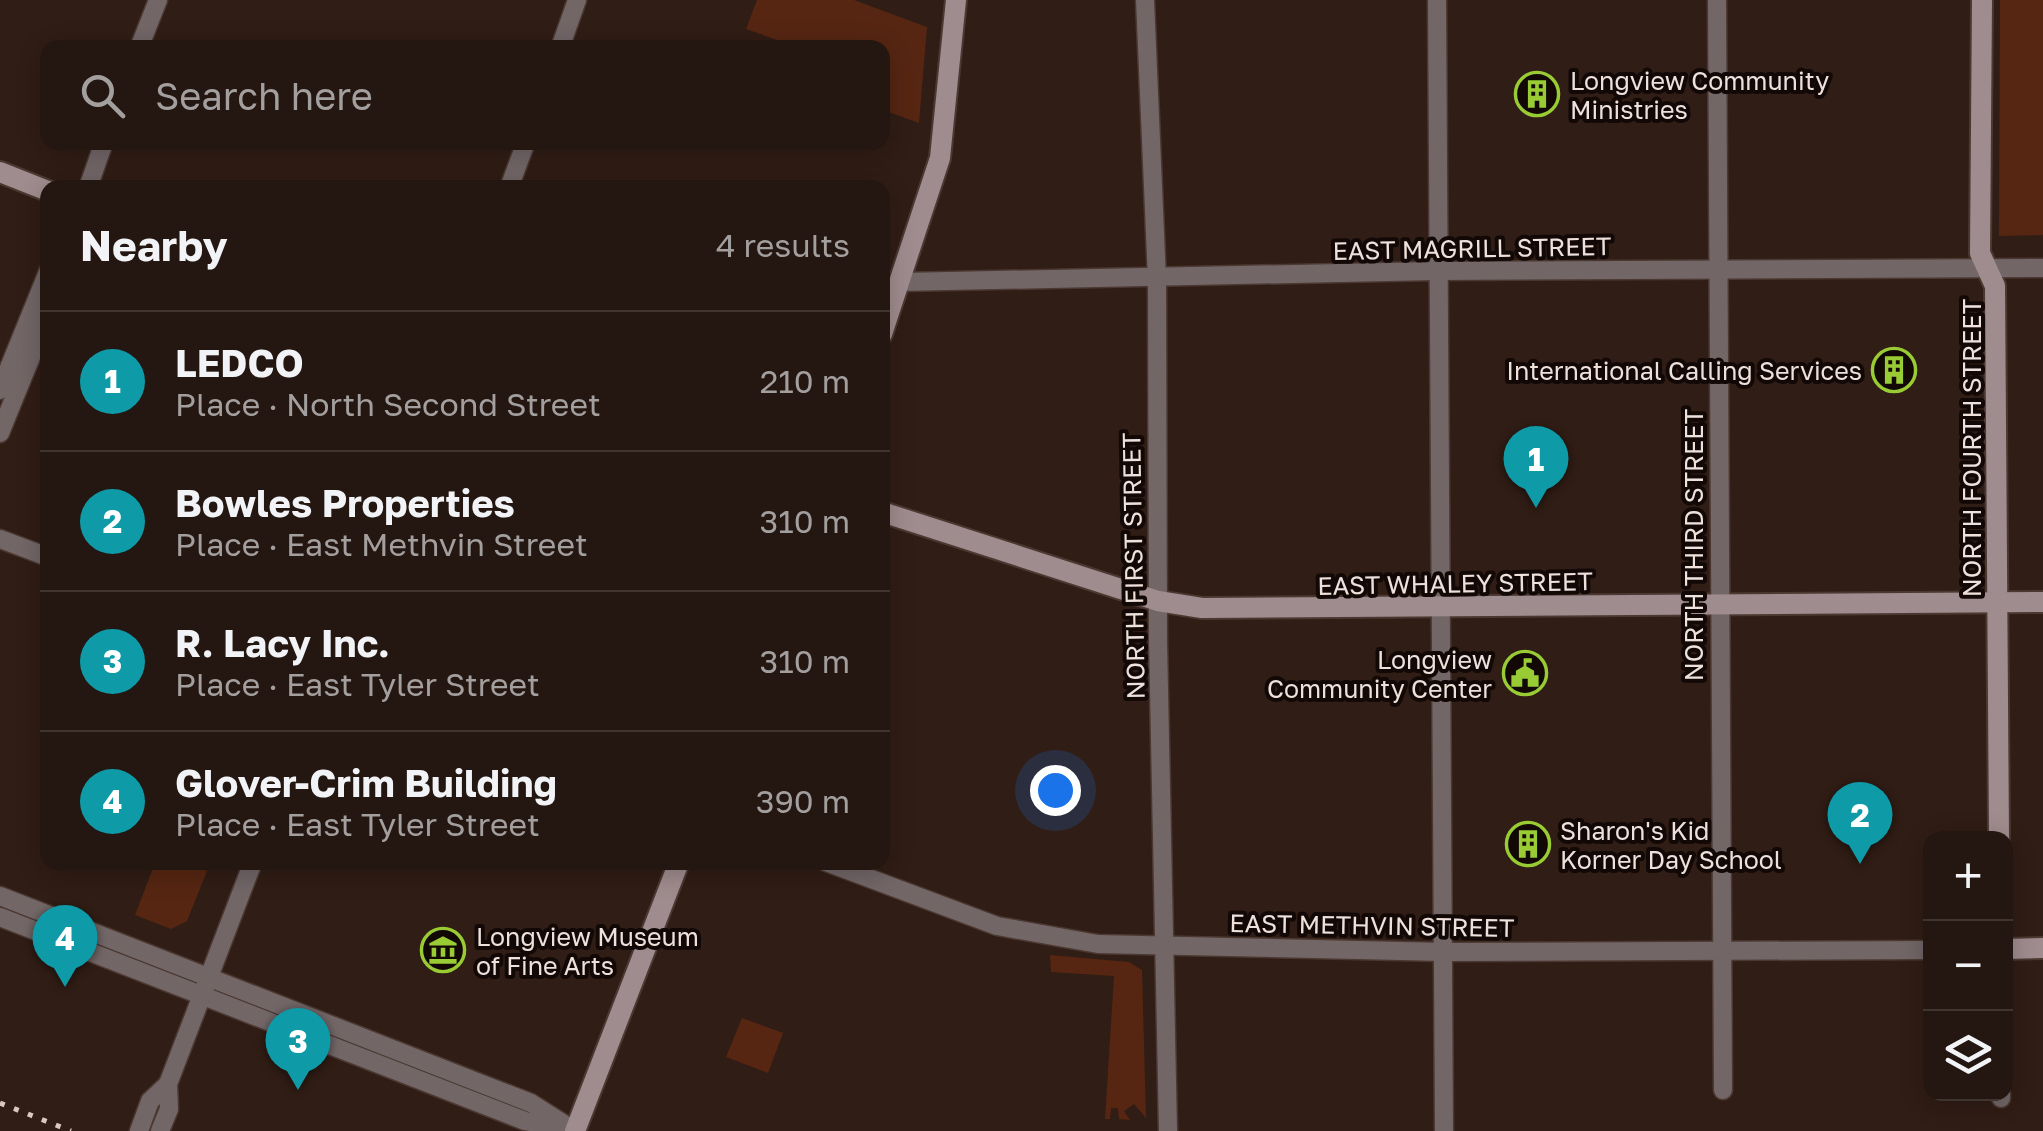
<!DOCTYPE html>
<html lang="en">
<head>
<meta charset="utf-8">
<style>
  :root { --surface:#241610; --page:#30231e; --text:#f1f3f6; --muted:#a39f9f; --line:#413530; --accent:#99cb35 }
  body { margin:0; font-family:"Golos Text",sans-serif; background:var(--page); color:var(--text) }
  .controls { position:absolute; right:30px; bottom:30px; display:grid; overflow:hidden; border-radius:20px; box-shadow:0 5px 25px #0003 }
  .controls button { width:90px; height:90px; display:grid; place-items:center; padding:0; border:0; border-bottom:2px solid var(--line); background:var(--surface); color:var(--text); font:50px sans-serif }
  .you { position:absolute; left:1055px; top:790px; width:35px; height:35px; margin:-25px; border:8px solid #fff; border-radius:50%; background:#1a73e8; box-shadow:0 0 0 15px #1a73e833 }
  .badge { display:grid; place-items:center; width:65px; height:65px; border-radius:50%; background:var(--accent); color:#fff; font-size:32px; font-weight:700 }
  .pin { position:absolute; translate:-50% -82px; filter:drop-shadow(0 2px 5px #0008) }
  .pin::after { content:''; position:absolute; top:52px; width:35px; height:30px; background:inherit; clip-path:polygon(0 0,100% 0,50% 100%) }
  .list { margin:0; padding:0; list-style:none }
  h2 { display:flex; justify-content:space-between; align-items:center; height:130px; margin:0; padding:0 40px; font-size:42px }
  h2 small { font-size:32px; font-weight:400; color:var(--muted) }
  .list li { display:grid; grid-template-columns:65px 1fr auto; gap:30px; align-items:center; box-sizing:border-box; height:140px; padding:0 40px; border-top:2px solid var(--line) }
  .list b { display:block; font-size:38px; white-space:nowrap }
  .list p { margin:0; font-size:32px; white-space:nowrap; color:var(--muted) }
  .list em { font-size:32px; font-style:normal; color:var(--muted) }
  .icon { flex:none; width:55px; height:55px; fill:none; stroke:currentColor; stroke-width:2; stroke-linecap:round; stroke-linejoin:round }
  .map { position:relative; flex:none; width:2043px; height:1131px; overflow:hidden }
  .search { position:absolute; background:var(--surface); box-shadow:0 5px 25px #0003; left:40px; top:40px; width:850px; height:110px; display:flex; align-items:center; gap:25px; box-sizing:border-box; padding:0 35px; border-radius:20px; color:var(--muted); font-size:38px }
  .panel { position:absolute; background:var(--surface); box-shadow:0 5px 25px #0003; left:40px; top:180px; width:850px; height:690px; border-radius:20px }
  .map>svg:first-child { display:block }
  .green { fill:#562612 }
  .lines { fill:none; stroke-linecap:round; stroke-linejoin:round }
  .street-casing { stroke:#4b3831; stroke-width:21 }
  .secondary-casing { stroke:#4b3831; stroke-width:24 }
  .street { stroke:#726667; stroke-width:18 }
  .secondary { stroke:#9f8c8e; stroke-width:20 }
  .rail { stroke:#d8c9c4; stroke-width:5; stroke-dasharray:5 10; stroke-linecap:butt }
  .labels { text-anchor:middle; dominant-baseline:central; stroke-width:8; stroke-linejoin:round; paint-order:stroke }
  .poi-label { font-size:25px; fill:#eee0db; stroke:#120906; text-anchor:start }
  .street-label { font-size:25px; fill:#eee0db; stroke:#120906 }
</style>
</head>
<body>
<div class="map">
<svg width="2043" height="1131" viewBox="0 0 2043 1131">
  <rect width="100%" height="100%" fill="#301d15"/>
  <!-- green -->
  <g class="green">
    <path d="M757,0H854L927,27L919,123L883,110L882,48L797,47L746,29Z"/>
    <path d="M2000,0H2043V235L1999,236Z"/>
    <path d="M155,863H188L207,871L187,921L171,929L135,915Z"/>
    <path d="M1050,955L1129,962L1142,970L1146,1118L1134,1104L1124,1111L1130,1120L1119,1119L1118,1108H1111L1110,1119H1105L1114,976L1051,972Z"/>
    <path d="M742,1018L783,1033L768,1073L726,1057Z"/>
  </g>
  <g class="lines">
    <defs>
      <g id="street">
        <path d="M1145,0L1157,280L1158,641L1168,1131"/>
        <path d="M1437,0L1444,1131"/>
        <path d="M1717,0L1723,1090"/>
        <path d="M139,48L158,0"/>
        <path d="M560,48L577,0"/>
        <path d="M88,188L104,142"/>
        <path d="M509,188L526,142"/>
        <path d="M902,282L1435,271L2043,268"/>
        <path d="M0,390L48,272"/>
        <path d="M0,433L48,315"/>
        <path d="M0,539L48,557"/>
        <path d="M826,862L997,926L1098,944L1444,952L1930,950"/>
        <path d="M0,896L531,1103L575,1131"/>
        <path d="M0,917L525,1121L566,1129"/>
        <path d="M2001,1094V1098"/>
        <path d="M139,1131L150,1101L168,1084"/>
        <path d="M160,1131L169,1109L168,1084L253,862"/>
      </g>
      <g id="secondary">
        <path d="M1982,0L1980,253L1995,286L1999,838"/>
        <path d="M0,172L48,191"/>
        <path d="M882,334L940,158L956,0"/>
        <path d="M882,512L1158,601L1202,608L2043,602"/>
        <path d="M2006,949L2043,948"/>
        <path d="M575,1131L679,862"/>
      </g>
    </defs>
    <!-- street casing -->
    <use href="#street" class="street-casing"/>
    <!-- secondary casing -->
    <use href="#secondary" class="secondary-casing"/>
    <!-- street -->
    <use href="#street" class="street"/>
    <!-- secondary -->
    <use href="#secondary" class="secondary"/>
    <!-- rail -->
    <path class="rail" d="M0,1103L71,1131"/>
  </g>
  <!-- icons -->
  <defs>
    <symbol id="building-ring" viewBox="-11 -11 22 22"><circle r="9.5" fill="#120906" stroke="#99cb35" stroke-width="1.5"/><path d="M-4-6H4V6H1V3H-1V6H-4ZM-2.5-4.3h1.7v1.8h-1.7ZM.8-4.3h1.7v1.8H.8ZM-2.5-1h1.7V.8h-1.7ZM.8-1h1.7V.8H.8Z" fill="#99cb35"/></symbol>
    <symbol id="civic-ring" viewBox="-11 -11 22 22"><circle r="9.5" fill="#120906" stroke="#99cb35" stroke-width="1.5"/><path d="M-.6-6.5H3V-4.5H.6V-3L4-1V1h2V6H-6V1h2V-1L-.6-3ZM-1.2 2.5V6h2.4V2.5Z" fill="#99cb35"/></symbol>
    <symbol id="museum-ring" viewBox="-11 -11 22 22"><circle r="9.5" fill="#120906" stroke="#99cb35" stroke-width="1.5"/><path d="M0-6L6-3V-2H-6V-3ZM-5-1h2V3h-2ZM-1-1h2V3h-2ZM3-1h2V3H3ZM-6 4H6V6H-6Z" fill="#99cb35"/></symbol>
  </defs>
  <g fill-rule="evenodd">
    <use href="#building-ring" x="1512" y="69" width="50" height="50"/>
    <use href="#building-ring" x="1869" y="345" width="50" height="50"/>
    <use href="#civic-ring" x="1500" y="648" width="50" height="50"/>
    <use href="#building-ring" x="1503" y="819" width="50" height="50"/>
    <use href="#museum-ring" x="418" y="925" width="50" height="50"/>
  </g>
  <g class="labels">
    <!-- poi labels -->
    <g class="poi-label">
      <text x="1570" y="80">Longview Community<tspan x="1570" dy="29">Ministries</tspan></text>
      <text x="1862" y="370" text-anchor="end">International Calling Services</text>
      <text x="1492" y="659" text-anchor="end">Longview<tspan x="1492" dy="29">Community Center</tspan></text>
      <text x="1560" y="830">Sharon's Kid<tspan x="1560" dy="29">Korner Day School</tspan></text>
      <text x="476" y="936">Longview Museum<tspan x="476" dy="29">of Fine Arts</tspan></text>
    </g>
    <!-- street labels -->
    <g class="street-label">
      <text transform="translate(1472 248) rotate(-1)">EAST MAGRILL STREET</text>
      <text transform="translate(1971 448) rotate(-90)">NORTH FOURTH STREET</text>
      <text transform="translate(1693 545) rotate(-90)">NORTH THIRD STREET</text>
      <text transform="translate(1133 566) rotate(-91)">NORTH FIRST STREET</text>
      <text transform="translate(1455 583) rotate(-1)">EAST WHALEY STREET</text>
      <text transform="translate(1372 925) rotate(1)">EAST METHVIN STREET</text>
    </g>
  </g>
</svg>
<div class="controls">
<button>+</button>
<button>−</button>
<button><svg class="icon" aria-label="layers" viewBox="0 0 24 24"><path d="M12 4l9 5-9 5-9-5zM3 14l9 5 9-5"/></svg></button>
</div>
<div class="you"></div>
<div class="pin badge" style="left:1536px;top:508px;background:#0f9aa8">1</div>
<div class="pin badge" style="left:1860px;top:864px;background:#0f9aa8">2</div>
<div class="pin badge" style="left:298px;top:1090px;background:#0f9aa8">3</div>
<div class="pin badge" style="left:65px;top:987px;background:#0f9aa8">4</div>
<div class="search"><svg class="icon" aria-label="search" viewBox="0 0 24 24"><circle cx="10" cy="10" r="6"/><path d="M15 15l6 6"/></svg>Search here</div>
<section class="panel">
<h2>Nearby<small>4 results</small></h2>
<ul class="list">
<li><span class="badge" style="background:#0f9aa8">1</span><div><b>LEDCO</b><p>Place · North Second Street</p></div><em>210 m</em></li>
<li><span class="badge" style="background:#0f9aa8">2</span><div><b>Bowles Properties</b><p>Place · East Methvin Street</p></div><em>310 m</em></li>
<li><span class="badge" style="background:#0f9aa8">3</span><div><b>R. Lacy Inc.</b><p>Place · East Tyler Street</p></div><em>310 m</em></li>
<li><span class="badge" style="background:#0f9aa8">4</span><div><b>Glover-Crim Building</b><p>Place · East Tyler Street</p></div><em>390 m</em></li>
</ul>
</section>
</div>
</body>
</html>
